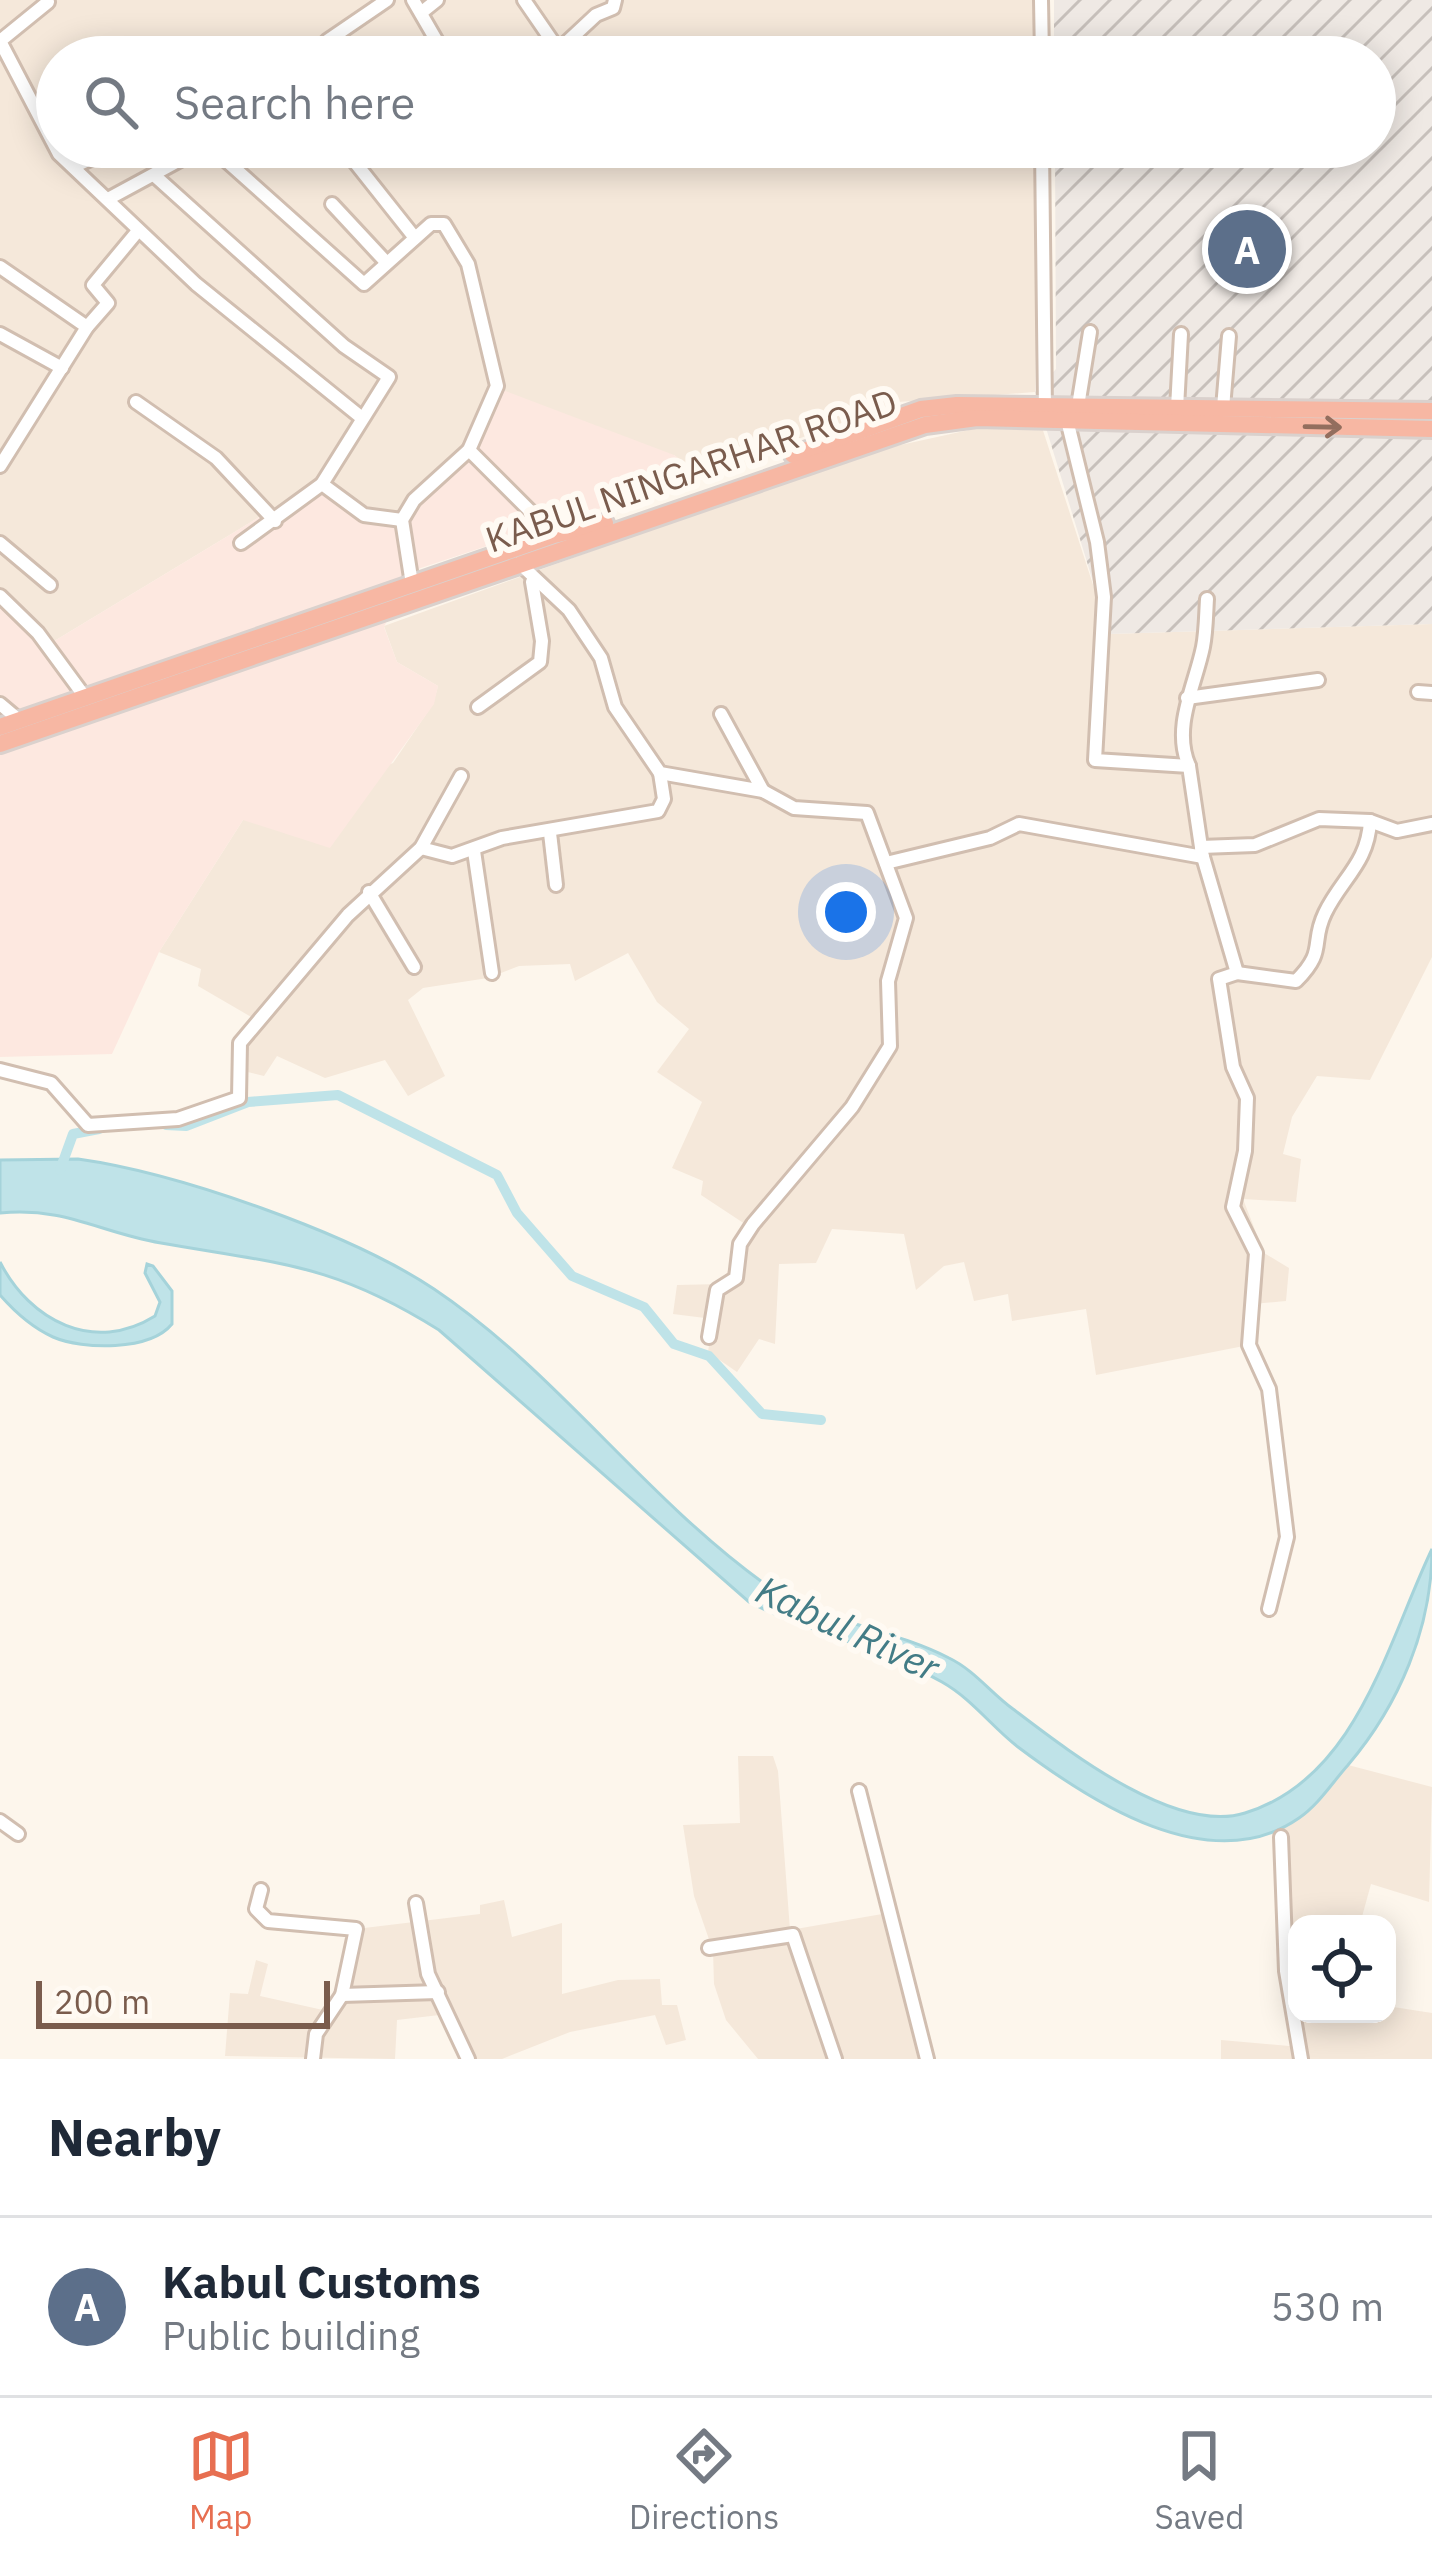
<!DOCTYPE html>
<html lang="en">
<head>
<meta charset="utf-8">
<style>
  :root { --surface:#fff; --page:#f2f2f3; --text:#1f2937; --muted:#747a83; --line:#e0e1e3; --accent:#e76f51 }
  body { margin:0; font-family:"IBM Plex Sans",sans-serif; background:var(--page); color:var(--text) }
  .controls { position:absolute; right:36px; bottom:36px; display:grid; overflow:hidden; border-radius:24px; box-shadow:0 6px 30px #0003 }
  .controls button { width:108px; height:108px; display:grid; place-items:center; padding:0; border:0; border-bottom:3px solid var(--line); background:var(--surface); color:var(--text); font:60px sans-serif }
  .scale { position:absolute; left:36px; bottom:30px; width:294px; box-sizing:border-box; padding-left:12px; border:6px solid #7a5c4d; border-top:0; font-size:33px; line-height:42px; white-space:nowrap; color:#7a5c4d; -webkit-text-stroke:9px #fffaf3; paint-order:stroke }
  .you { position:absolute; left:846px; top:912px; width:42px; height:42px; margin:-30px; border:9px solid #fff; border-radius:50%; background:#1a73e8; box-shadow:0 0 0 18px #1a73e833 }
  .badge { display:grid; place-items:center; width:78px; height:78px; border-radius:50%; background:var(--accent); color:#fff; font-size:39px; font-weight:700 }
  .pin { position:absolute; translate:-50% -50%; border:6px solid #fff; box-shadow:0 3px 12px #0006 }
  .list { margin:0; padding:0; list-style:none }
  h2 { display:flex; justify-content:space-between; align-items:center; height:156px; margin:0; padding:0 48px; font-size:51px }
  h2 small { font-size:39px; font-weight:400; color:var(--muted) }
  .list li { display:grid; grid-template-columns:78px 1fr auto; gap:36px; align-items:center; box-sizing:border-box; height:180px; padding:0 48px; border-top:3px solid var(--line) }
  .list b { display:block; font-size:45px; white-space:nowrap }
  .list p { margin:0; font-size:39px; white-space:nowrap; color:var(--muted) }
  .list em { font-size:39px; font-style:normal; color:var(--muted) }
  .icon { flex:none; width:66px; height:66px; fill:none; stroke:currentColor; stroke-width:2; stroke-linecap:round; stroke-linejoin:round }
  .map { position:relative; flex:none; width:1432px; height:2059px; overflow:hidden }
  .search { position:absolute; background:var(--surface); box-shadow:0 6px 30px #0003; left:36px; right:36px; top:36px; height:132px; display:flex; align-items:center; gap:30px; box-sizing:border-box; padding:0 42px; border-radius:66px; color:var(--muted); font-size:45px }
  .sheet { height:336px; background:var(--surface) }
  nav { display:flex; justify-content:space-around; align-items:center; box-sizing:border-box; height:168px; border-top:3px solid var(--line); background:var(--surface); font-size:33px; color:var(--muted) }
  nav a { display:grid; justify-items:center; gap:6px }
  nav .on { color:var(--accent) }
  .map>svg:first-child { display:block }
  .residential { fill:#f5e8da }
  .commercial { fill:#fde8e0 }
  .industrial { fill:url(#industrial-furrows) }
  .water { fill:#bfe3e8; stroke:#a5d3da; stroke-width:3 }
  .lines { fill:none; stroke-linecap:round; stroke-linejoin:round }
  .canal { stroke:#bfe3e8; stroke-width:10 }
  .minor-casing { stroke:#d1beb0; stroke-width:18 }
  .highway-casing { stroke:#dad1cd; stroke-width:22 }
  .minor { stroke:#fff; stroke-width:12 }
  .highway { stroke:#f7b7a3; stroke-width:16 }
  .oneway { stroke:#936e5e }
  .labels { text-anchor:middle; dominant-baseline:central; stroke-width:12; stroke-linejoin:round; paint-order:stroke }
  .street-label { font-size:36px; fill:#7a5c4d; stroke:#fffaf3 }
  .water-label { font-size:39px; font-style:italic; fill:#437c86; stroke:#fffaf3 }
</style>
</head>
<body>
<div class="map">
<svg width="1432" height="2059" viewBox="0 0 1432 2059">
  <defs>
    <pattern id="industrial-furrows" width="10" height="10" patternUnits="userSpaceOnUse" patternTransform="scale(3)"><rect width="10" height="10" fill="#efe9e4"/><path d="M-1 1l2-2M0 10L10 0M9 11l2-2" fill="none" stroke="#c7c0bb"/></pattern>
  </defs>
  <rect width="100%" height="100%" fill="#fdf6ec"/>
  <!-- residential -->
  <g class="residential">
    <path d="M0,0H1035L1038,57H57V147H1038L1035,392L898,402L700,475L674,455L469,450L401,518L364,519L314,484L51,643L0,598Z"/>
    <path d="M1038,415L1109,634L1432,624V957L1370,1080L1317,1076L1292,1117L1283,1154L1301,1159L1296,1202L1243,1199L1264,1253L1289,1268L1286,1301L1253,1304L1249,1345L1096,1375L1086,1309L1012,1321L1008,1294L974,1301L964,1262L944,1266L916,1290L904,1234L832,1229L816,1263L779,1264L775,1344L759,1339L737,1372L708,1352L713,1319L673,1314L677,1285L722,1284L748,1226L701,1195L703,1181L672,1168L702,1102L657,1072L689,1029L657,1002L628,953L575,981L570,964L519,966L488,978L423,988L408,1000L445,1076L408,1096L385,1060L325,1078L277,1056L264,1076L239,1070L253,1018L198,986L201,969L159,952L243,820L393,763L433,704L438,686L397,662L384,626L864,453Z"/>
    <path d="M738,1756H773L778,1771L790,1930L888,1913L927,2059H758L726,2020L714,1984L713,1951L694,1896L683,1825L740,1823Z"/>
    <path d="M1348,1765L1432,1787L1429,1902L1371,1884L1360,1924H1297V1935L1283,1932L1278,1830L1317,1802Z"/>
    <path d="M504,1900L512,1937L562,1923V1994L618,1980L660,1979L662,2005H677L686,2040L666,2045L655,2015L570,2032L502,2059H468L448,2014L397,2020L395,2059L225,2056L230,1993L248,1994L256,1960L268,1964L260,1996L332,2012L356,1929L480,1914V1905Z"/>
    <path d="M1286,1971H1297V2014H1387V2006L1432,2013V2059H1221V2040L1300,2047Z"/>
  </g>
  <!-- commercial -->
  <path class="commercial" d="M495,387L674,455L700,475L409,572L384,627L397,662L438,686L434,704L330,848L243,820L159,952L112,1054L0,1057V598L51,643L314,484L364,518L401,517L469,450Z"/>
  <!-- industrial -->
  <path class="industrial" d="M1054,0H1432V624L1109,634L1035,392L1056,369L1055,147H1375V57H1054Z"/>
  <!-- water -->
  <g class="water">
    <path d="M78,1159C178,1173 350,1233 434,1289C555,1370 645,1498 765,1584C819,1622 891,1628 949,1658C974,1670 991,1693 1013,1709C1067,1750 1175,1835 1245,1813C1357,1779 1387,1643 1432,1549C1432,1628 1399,1705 1348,1765C1332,1783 1319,1804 1299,1818C1210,1880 1091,1802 1018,1747C991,1726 972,1699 942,1682C880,1647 812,1634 749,1602L439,1330C332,1263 280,1264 161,1243C97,1232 68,1207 0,1213V1160Z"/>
    <path d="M0,1262C30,1321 94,1354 155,1316L160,1302L145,1273L147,1264L153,1266L172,1291V1324C150,1351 83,1350 53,1337C33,1328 14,1311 0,1295Z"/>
  </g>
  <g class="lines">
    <!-- canal -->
    <g class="canal">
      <path d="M166,1125L186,1126L248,1102L338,1095L497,1175L517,1213L572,1276L644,1307L674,1344L709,1356L762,1414L821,1420"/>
      <path d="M60,1170L73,1134L99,1129"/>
    </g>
    <defs>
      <g id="minor">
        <path d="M413,0L446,57"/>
        <path d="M524,0L559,51"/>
        <path d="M1041,0L1042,57"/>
        <path d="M48,2L0,41L59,154L196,284L362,418"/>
        <path d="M422,12L437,0"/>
        <path d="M327,41L387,0"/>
        <path d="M551,57L596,15L613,8L615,0"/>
        <path d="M211,147L364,284L431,224H444L468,264L497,386L469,450L554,535"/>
        <path d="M1042,147L1045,410"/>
        <path d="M346,151L415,238"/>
        <path d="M77,165L118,147"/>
        <path d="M154,175L344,346L389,377L322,484L241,543"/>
        <path d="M108,199L204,147"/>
        <path d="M332,204L385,261"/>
        <path d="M0,267L87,327"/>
        <path d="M0,334L62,368"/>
        <path d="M136,402L216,458L275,521"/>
        <path d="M1078,406L1090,332"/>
        <path d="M1177,408L1181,334"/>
        <path d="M1223,408L1229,336"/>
        <path d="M1067,420L1097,542L1104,597L1095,760L1189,766L1201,847"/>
        <path d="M0,466L87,327L108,303L93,285L137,232"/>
        <path d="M322,484L364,515L402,520"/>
        <path d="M0,543L50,585"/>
        <path d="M519,563L569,610L601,658L615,707L660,773L763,791L794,808L867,813L906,918L888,981L890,1046L852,1107L753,1224L740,1244L736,1278L717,1290L709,1337"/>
        <path d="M412,584L402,520L414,500L469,450"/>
        <path d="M0,596L38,633L85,697"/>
        <path d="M1418,692L1432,693"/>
        <path d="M1187,698L1318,680"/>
        <path d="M0,704L19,720"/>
        <path d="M478,707L540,662L542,641L532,582"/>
        <path d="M721,714L763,791"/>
        <path d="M1189,766C1172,727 1195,686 1203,647C1206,632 1206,615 1207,599"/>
        <path d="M550,833L556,885"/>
        <path d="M421,848L452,856L502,838L658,811L664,799L660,773"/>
        <path d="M474,851L492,973"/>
        <path d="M1203,857L1237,973L1219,979L1233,1067L1247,1098L1245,1151L1233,1207L1256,1253L1249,1345L1269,1389L1287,1537L1269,1609"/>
        <path d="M886,863L990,838L1019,824L1203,857L1201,847L1255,845L1319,819L1370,821L1397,831L1432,824"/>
        <path d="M369,892L414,967"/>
        <path d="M1237,973L1296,981C1327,950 1310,944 1325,913C1342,878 1368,863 1370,821"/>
        <path d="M0,1070L51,1083L88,1125L178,1119L239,1098L240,1043L348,915L421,848L461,776"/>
        <path d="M859,1791L927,2059"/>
        <path d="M0,1821L18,1834"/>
        <path d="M1281,1837L1286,1971L1301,2059"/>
        <path d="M261,1890L256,1909L268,1921L356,1929L342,1995L316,2034L313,2059"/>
        <path d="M416,1903L428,1974L468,2059"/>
        <path d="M709,1948L793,1935L835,2059"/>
        <path d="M342,1995L438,1992"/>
      </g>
      <g id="highway">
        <path d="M793,455L921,409L957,405L1432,411"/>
        <path d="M0,727L554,535L605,523"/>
        <path d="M0,744L925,425L977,418L1432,429"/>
      </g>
    </defs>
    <!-- minor casing -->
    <use href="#minor" class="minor-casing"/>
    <!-- highway casing -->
    <use href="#highway" class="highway-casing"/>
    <!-- minor -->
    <use href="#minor" class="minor"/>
    <!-- highway -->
    <use href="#highway" class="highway"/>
  </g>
  <!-- one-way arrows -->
  <defs><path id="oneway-shaft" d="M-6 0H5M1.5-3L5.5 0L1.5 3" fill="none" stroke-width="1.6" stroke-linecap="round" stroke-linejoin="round" transform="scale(3)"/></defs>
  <use class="oneway" href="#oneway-shaft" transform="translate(1323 427) rotate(1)"/>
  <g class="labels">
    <!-- street labels -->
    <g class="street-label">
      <text transform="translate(691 470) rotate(-19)">KABUL NINGARHAR ROAD</text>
    </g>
    <!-- water labels -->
    <g class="water-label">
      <text transform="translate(848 1628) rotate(25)">Kabul River</text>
    </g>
  </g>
</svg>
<div class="controls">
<button><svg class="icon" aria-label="locate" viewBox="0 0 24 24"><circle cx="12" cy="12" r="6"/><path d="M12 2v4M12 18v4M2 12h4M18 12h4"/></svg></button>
</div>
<div class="scale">200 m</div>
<div class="you"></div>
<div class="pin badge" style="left:1247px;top:249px;background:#5c6f8a">A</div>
<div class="search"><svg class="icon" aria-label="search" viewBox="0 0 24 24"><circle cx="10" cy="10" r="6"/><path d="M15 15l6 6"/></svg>Search here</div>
</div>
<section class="sheet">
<h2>Nearby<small></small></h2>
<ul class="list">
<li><span class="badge" style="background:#5c6f8a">A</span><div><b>Kabul Customs</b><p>Public building</p></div><em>530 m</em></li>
</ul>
</section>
<nav>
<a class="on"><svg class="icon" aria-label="map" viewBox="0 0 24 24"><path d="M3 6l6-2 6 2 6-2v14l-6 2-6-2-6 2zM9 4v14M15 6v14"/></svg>Map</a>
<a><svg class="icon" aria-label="directions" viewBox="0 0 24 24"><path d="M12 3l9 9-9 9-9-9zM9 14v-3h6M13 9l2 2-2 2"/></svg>Directions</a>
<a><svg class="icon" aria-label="saved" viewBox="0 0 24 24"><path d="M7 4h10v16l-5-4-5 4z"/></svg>Saved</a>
</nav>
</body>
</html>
